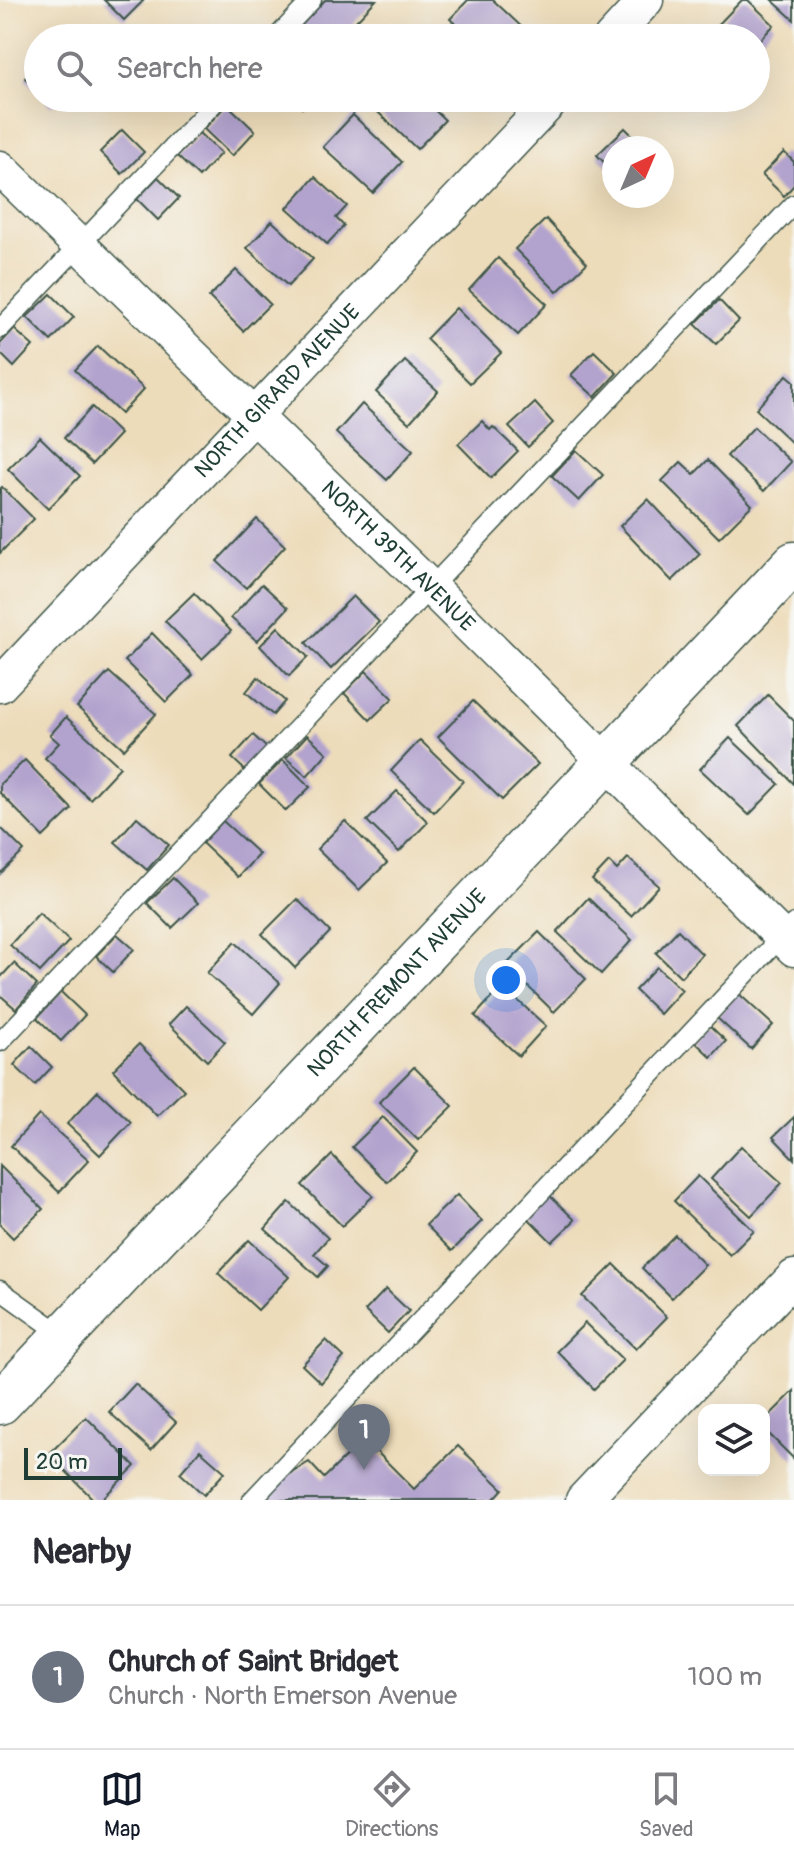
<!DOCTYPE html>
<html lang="en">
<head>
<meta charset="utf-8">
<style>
  :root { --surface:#fff; --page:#f7f7f7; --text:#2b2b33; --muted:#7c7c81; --line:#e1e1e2; --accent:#111827 }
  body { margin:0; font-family:Pangolin,sans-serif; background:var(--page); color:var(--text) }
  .controls { position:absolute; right:24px; bottom:24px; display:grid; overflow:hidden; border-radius:16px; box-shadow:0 8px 32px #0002 }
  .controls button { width:72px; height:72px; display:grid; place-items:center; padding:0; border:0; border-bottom:2px solid var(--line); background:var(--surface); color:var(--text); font:40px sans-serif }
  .compass { position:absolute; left:602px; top:136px; width:72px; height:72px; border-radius:50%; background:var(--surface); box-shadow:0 8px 32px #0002; rotate:44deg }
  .scale { position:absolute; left:24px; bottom:20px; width:98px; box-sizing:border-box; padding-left:8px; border:4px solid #1f3d34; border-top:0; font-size:22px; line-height:28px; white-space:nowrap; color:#1f3d34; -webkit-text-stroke:6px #f6f6f2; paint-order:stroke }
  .you { position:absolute; left:506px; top:980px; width:28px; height:28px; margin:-20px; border:6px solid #fff; border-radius:50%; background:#1a73e8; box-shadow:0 0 0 12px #1a73e833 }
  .badge { display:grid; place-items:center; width:52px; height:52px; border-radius:50%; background:var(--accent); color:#fff; font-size:26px; font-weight:700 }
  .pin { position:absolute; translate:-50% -66px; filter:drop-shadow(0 2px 4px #0008) }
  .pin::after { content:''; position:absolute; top:42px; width:28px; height:24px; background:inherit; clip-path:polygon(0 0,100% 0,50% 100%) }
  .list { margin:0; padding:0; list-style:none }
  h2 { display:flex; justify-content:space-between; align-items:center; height:104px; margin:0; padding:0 32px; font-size:34px }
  h2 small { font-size:26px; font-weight:400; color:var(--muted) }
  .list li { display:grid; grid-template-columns:52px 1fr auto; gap:24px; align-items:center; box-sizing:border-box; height:144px; padding:0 32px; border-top:2px solid var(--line) }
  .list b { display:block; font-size:30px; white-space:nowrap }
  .list p { margin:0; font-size:26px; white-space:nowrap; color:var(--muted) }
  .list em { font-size:26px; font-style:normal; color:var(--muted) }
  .icon { flex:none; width:44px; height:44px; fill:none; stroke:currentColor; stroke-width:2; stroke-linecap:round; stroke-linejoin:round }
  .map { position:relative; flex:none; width:794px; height:1500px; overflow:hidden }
  .search { position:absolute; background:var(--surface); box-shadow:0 8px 32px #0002; left:24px; right:24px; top:24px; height:88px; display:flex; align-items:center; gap:20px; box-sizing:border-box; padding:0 28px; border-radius:44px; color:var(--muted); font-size:30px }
  .sheet { height:248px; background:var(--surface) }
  nav { display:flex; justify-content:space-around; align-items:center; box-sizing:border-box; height:112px; border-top:2px solid var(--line); background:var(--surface); font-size:22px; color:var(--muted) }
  nav a { display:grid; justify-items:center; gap:4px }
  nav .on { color:var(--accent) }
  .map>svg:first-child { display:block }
  .building { fill:#b2a3ce }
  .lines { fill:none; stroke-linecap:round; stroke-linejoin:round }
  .service-casing { stroke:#3e5548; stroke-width:21 }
  .minor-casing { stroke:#3e5548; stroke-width:37 }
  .tertiary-casing { stroke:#3e5548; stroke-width:45 }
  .service { stroke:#fff; stroke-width:18 }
  .minor { stroke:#fff; stroke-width:34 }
  .tertiary { stroke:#fff; stroke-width:42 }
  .labels { text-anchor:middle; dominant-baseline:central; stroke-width:7; stroke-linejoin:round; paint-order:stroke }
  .street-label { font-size:22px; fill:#1f3d34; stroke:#f6f6f2 }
</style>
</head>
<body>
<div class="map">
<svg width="794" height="1500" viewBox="0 0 794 1500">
  <rect width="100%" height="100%" fill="#f6f6f2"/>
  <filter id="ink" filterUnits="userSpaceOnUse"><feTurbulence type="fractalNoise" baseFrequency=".0125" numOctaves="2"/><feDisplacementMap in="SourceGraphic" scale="16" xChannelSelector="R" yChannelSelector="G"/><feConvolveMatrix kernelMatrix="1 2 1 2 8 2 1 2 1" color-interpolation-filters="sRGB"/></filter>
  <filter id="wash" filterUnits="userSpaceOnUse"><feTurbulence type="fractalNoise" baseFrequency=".006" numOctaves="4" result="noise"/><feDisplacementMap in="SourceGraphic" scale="32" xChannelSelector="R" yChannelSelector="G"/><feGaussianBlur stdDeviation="1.8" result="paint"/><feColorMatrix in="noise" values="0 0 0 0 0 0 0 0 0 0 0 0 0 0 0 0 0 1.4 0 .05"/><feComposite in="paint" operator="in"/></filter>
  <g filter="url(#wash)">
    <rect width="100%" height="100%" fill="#eddcba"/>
    <g id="blocks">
      <!-- building -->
      <g class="building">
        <path d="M104,0H144L124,20Z"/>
        <path d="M325,0H376L353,24L361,34L357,38H306L297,30Z"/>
        <path d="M468,0H493L527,32L521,38H471L450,19Z"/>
        <path d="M742,0H748L774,25L756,44V38H722L713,30Z"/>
        <path d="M772,0H794V20Z"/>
        <path d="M436,28L447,38H428Z"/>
        <path d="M38,66V92L25,78Z"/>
        <path d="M44,98H60L51,106Z"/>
        <path d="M291,98H312L302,108Z"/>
        <path d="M363,98H422L445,120L417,149Z"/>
        <path d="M447,98H464L456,106Z"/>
        <path d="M227,104L255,131L232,156L204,129Z"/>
        <path d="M353,115L402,162L373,193L323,147Z"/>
        <path d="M625,128L645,148H614V173L597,155Z"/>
        <path d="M122,130L144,152L122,174L100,152Z"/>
        <path d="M199,133L221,153L199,177L177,156Z"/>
        <path d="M784,152L794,162V185L784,196L762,175Z"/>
        <path d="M158,177L179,198L158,220L137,199Z"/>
        <path d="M315,177L347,206L336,218L344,226L327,244L287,208Z"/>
        <path d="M546,219L587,263L557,292L515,249Z"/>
        <path d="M272,221L313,259L288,286L247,248Z"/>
        <path d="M498,258L547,304L518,335L469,290Z"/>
        <path d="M236,270L270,304L243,331L209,297Z"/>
        <path d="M51,294L74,317L51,341L27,317Z"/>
        <path d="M719,300L739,321L716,344L695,324Z"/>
        <path d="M456,308L501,353L470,383L426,339Z"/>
        <path d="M14,329L33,346L14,367L0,353V344Z"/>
        <path d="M98,346L144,389L121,414L75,370Z"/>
        <path d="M594,351L617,373L595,397L571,375Z"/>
        <path d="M405,361L438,391L409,423L376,392Z"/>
        <path d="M787,375L794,381V445L756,409Z"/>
        <path d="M535,403L553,423L528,447L509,427Z"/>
        <path d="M362,404L413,451L387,480L336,433Z"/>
        <path d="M92,407L120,434L92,464L64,438Z"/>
        <path d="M482,421L490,430L493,427L518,451L491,478L458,444Z"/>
        <path d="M754,427L791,462L764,491L727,456Z"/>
        <path d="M40,437L80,476L48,509L8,469Z"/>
        <path d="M576,450L603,475L579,501L552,476Z"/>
        <path d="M708,460L752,505L719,538L662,481L681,462L694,474Z"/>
        <path d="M2,487L34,519L0,553V489Z"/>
        <path d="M648,499L700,554L672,581L620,526Z"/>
        <path d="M257,519L285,546L246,588L217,561Z"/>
        <path d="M262,584L288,608L257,641L231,618Z"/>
        <path d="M194,593L231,631L202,659L165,621Z"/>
        <path d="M353,596L379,622L331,669L306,643Z"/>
        <path d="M278,627L308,657L289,676L260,646Z"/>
        <path d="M152,633L193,675L166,702L125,661Z"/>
        <path d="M366,671L393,698L370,720L344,693Z"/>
        <path d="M109,672L156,714L124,749L77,707Z"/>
        <path d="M258,677L285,701L273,715L246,692Z"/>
        <path d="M768,695L794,721V784L738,726Z"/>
        <path d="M473,701L538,764L502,800L438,737Z"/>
        <path d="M66,717L120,767L90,799L45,758L59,743L50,735Z"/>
        <path d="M253,735L268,749L247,772L232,758Z"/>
        <path d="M307,735L327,753L307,776L286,758Z"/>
        <path d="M730,738L779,784L749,815L700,769Z"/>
        <path d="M420,740L463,781L434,812L391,771Z"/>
        <path d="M25,760L72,809L43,837L0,793V784Z"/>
        <path d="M283,760L310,787L286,811L259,784Z"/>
        <path d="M397,791L428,822L399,852L367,821Z"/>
        <path d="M137,817L169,845L147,870L115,842Z"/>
        <path d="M223,821L259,854L238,877L202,843Z"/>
        <path d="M345,821L387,863L359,890L317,849Z"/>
        <path d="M0,827L24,851L0,874Z"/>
        <path d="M628,858L659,886L631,916L592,880L609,862L617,870Z"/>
        <path d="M173,878L198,903L172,928L147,903Z"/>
        <path d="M588,898L632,940L601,974L557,932Z"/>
        <path d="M297,899L330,932L295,968L262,934Z"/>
        <path d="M39,913L69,941L40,972L10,945Z"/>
        <path d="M678,930L702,954L681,977L656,953Z"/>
        <path d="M539,932L586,979L554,1012L506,965Z"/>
        <path d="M117,934L134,949L113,972L96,956Z"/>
        <path d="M235,942L280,983L253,1014L207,973Z"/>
        <path d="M14,963L37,985L16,1009L0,995V978Z"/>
        <path d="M657,967L682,990L660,1014L635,990Z"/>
        <path d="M502,986L546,1026L519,1056L475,1016Z"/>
        <path d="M61,992L85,1015L61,1041L37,1018Z"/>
        <path d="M738,993L773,1025L751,1049L716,1017Z"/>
        <path d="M186,1006L225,1042L207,1061L169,1024Z"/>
        <path d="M708,1024L726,1041L711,1057L693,1040Z"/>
        <path d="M139,1044L184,1090L157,1116L113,1070Z"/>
        <path d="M31,1046L52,1067L35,1085L14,1065Z"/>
        <path d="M414,1067L453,1106L418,1140L379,1102Z"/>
        <path d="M98,1091L131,1122L100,1155L67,1124Z"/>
        <path d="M39,1115L89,1160L59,1192L11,1146Z"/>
        <path d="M383,1117L417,1152L387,1182L352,1147Z"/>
        <path d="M794,1117V1159L773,1137Z"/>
        <path d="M741,1146L782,1183L751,1216L711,1179Z"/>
        <path d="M332,1155L373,1196L342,1226L302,1185Z"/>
        <path d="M0,1166L43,1209L13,1238L0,1225Z"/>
        <path d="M698,1176L754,1231L730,1255L674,1201Z"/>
        <path d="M547,1193L575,1220L552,1242L525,1215Z"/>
        <path d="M457,1195L482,1221L452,1251L426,1225Z"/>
        <path d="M289,1202L328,1238L314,1254L328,1266L318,1277L265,1229Z"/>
        <path d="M675,1235L705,1265L672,1298L642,1268Z"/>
        <path d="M249,1240L289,1277L258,1310L218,1273Z"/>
        <path d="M614,1264L667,1317L636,1349L582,1296Z"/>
        <path d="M386,1289L409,1311L388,1333L365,1311Z"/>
        <path d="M585,1323L623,1360L594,1389L557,1351Z"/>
        <path d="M326,1340L344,1357L321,1383L302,1365Z"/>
        <path d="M135,1384L176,1422L151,1450L109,1412Z"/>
        <path d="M794,1391V1459L764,1429V1421Z"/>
        <path d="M86,1417L135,1466L101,1500H94L49,1454Z"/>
        <path d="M364,1439L414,1489L458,1446L503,1489L493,1500H266L276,1483L309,1462L324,1478Z"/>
        <path d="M200,1450L225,1472L204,1495L180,1473Z"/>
      </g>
    </g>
  </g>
  <g filter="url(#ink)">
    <use href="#blocks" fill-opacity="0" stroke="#3e5548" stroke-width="2"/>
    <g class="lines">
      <defs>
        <g id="service">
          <path d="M276,38L312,0"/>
          <path d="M0,329L219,98"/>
          <path d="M0,1042L794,204"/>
          <path d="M0,1290L63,1335"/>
          <path d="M252,1500L794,923"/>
        </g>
        <g id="minor">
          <path d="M611,38L646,0"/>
          <path id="s1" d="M0,168L431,588L794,949"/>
          <path id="s2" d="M0,685L554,98"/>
          <path d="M583,1500L794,1277"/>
        </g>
        <g id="tertiary">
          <path id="s3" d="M0,1403L794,563"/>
        </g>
      </defs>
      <!-- service casing -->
      <use href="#service" class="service-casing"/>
      <!-- minor casing -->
      <use href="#minor" class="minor-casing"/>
      <!-- tertiary casing -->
      <use href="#tertiary" class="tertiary-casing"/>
      <!-- service -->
      <use href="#service" class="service"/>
      <!-- minor -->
      <use href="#minor" class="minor"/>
      <!-- tertiary -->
      <use href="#tertiary" class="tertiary"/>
    </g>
  </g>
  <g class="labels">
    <!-- street labels -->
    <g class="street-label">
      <text stroke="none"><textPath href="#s2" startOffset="404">NORTH GIRARD AVENUE</textPath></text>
      <text stroke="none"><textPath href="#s1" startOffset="556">NORTH 39TH AVENUE</textPath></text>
      <text stroke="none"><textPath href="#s3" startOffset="578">NORTH FREMONT AVENUE</textPath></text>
    </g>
  </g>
</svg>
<div class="controls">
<button><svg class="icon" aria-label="layers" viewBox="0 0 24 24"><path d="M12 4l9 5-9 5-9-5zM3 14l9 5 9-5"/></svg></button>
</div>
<svg class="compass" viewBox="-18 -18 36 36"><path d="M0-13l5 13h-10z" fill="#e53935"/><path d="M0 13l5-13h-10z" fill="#7c7c81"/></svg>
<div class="scale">20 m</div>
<div class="you"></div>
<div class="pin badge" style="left:364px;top:1470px;background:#6b7280">1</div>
<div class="search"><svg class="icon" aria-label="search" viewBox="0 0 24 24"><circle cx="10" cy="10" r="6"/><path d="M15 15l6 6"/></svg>Search here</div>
</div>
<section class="sheet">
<h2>Nearby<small></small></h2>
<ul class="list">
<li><span class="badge" style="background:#6b7280">1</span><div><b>Church of Saint Bridget</b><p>Church · North Emerson Avenue</p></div><em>100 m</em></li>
</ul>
</section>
<nav>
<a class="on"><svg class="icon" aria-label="map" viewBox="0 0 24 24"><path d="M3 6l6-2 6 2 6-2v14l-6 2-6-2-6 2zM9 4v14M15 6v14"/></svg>Map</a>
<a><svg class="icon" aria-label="directions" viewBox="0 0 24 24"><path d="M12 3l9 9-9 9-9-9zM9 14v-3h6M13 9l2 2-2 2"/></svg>Directions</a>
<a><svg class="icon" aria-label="saved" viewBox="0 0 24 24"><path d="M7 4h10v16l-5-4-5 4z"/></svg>Saved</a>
</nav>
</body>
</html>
